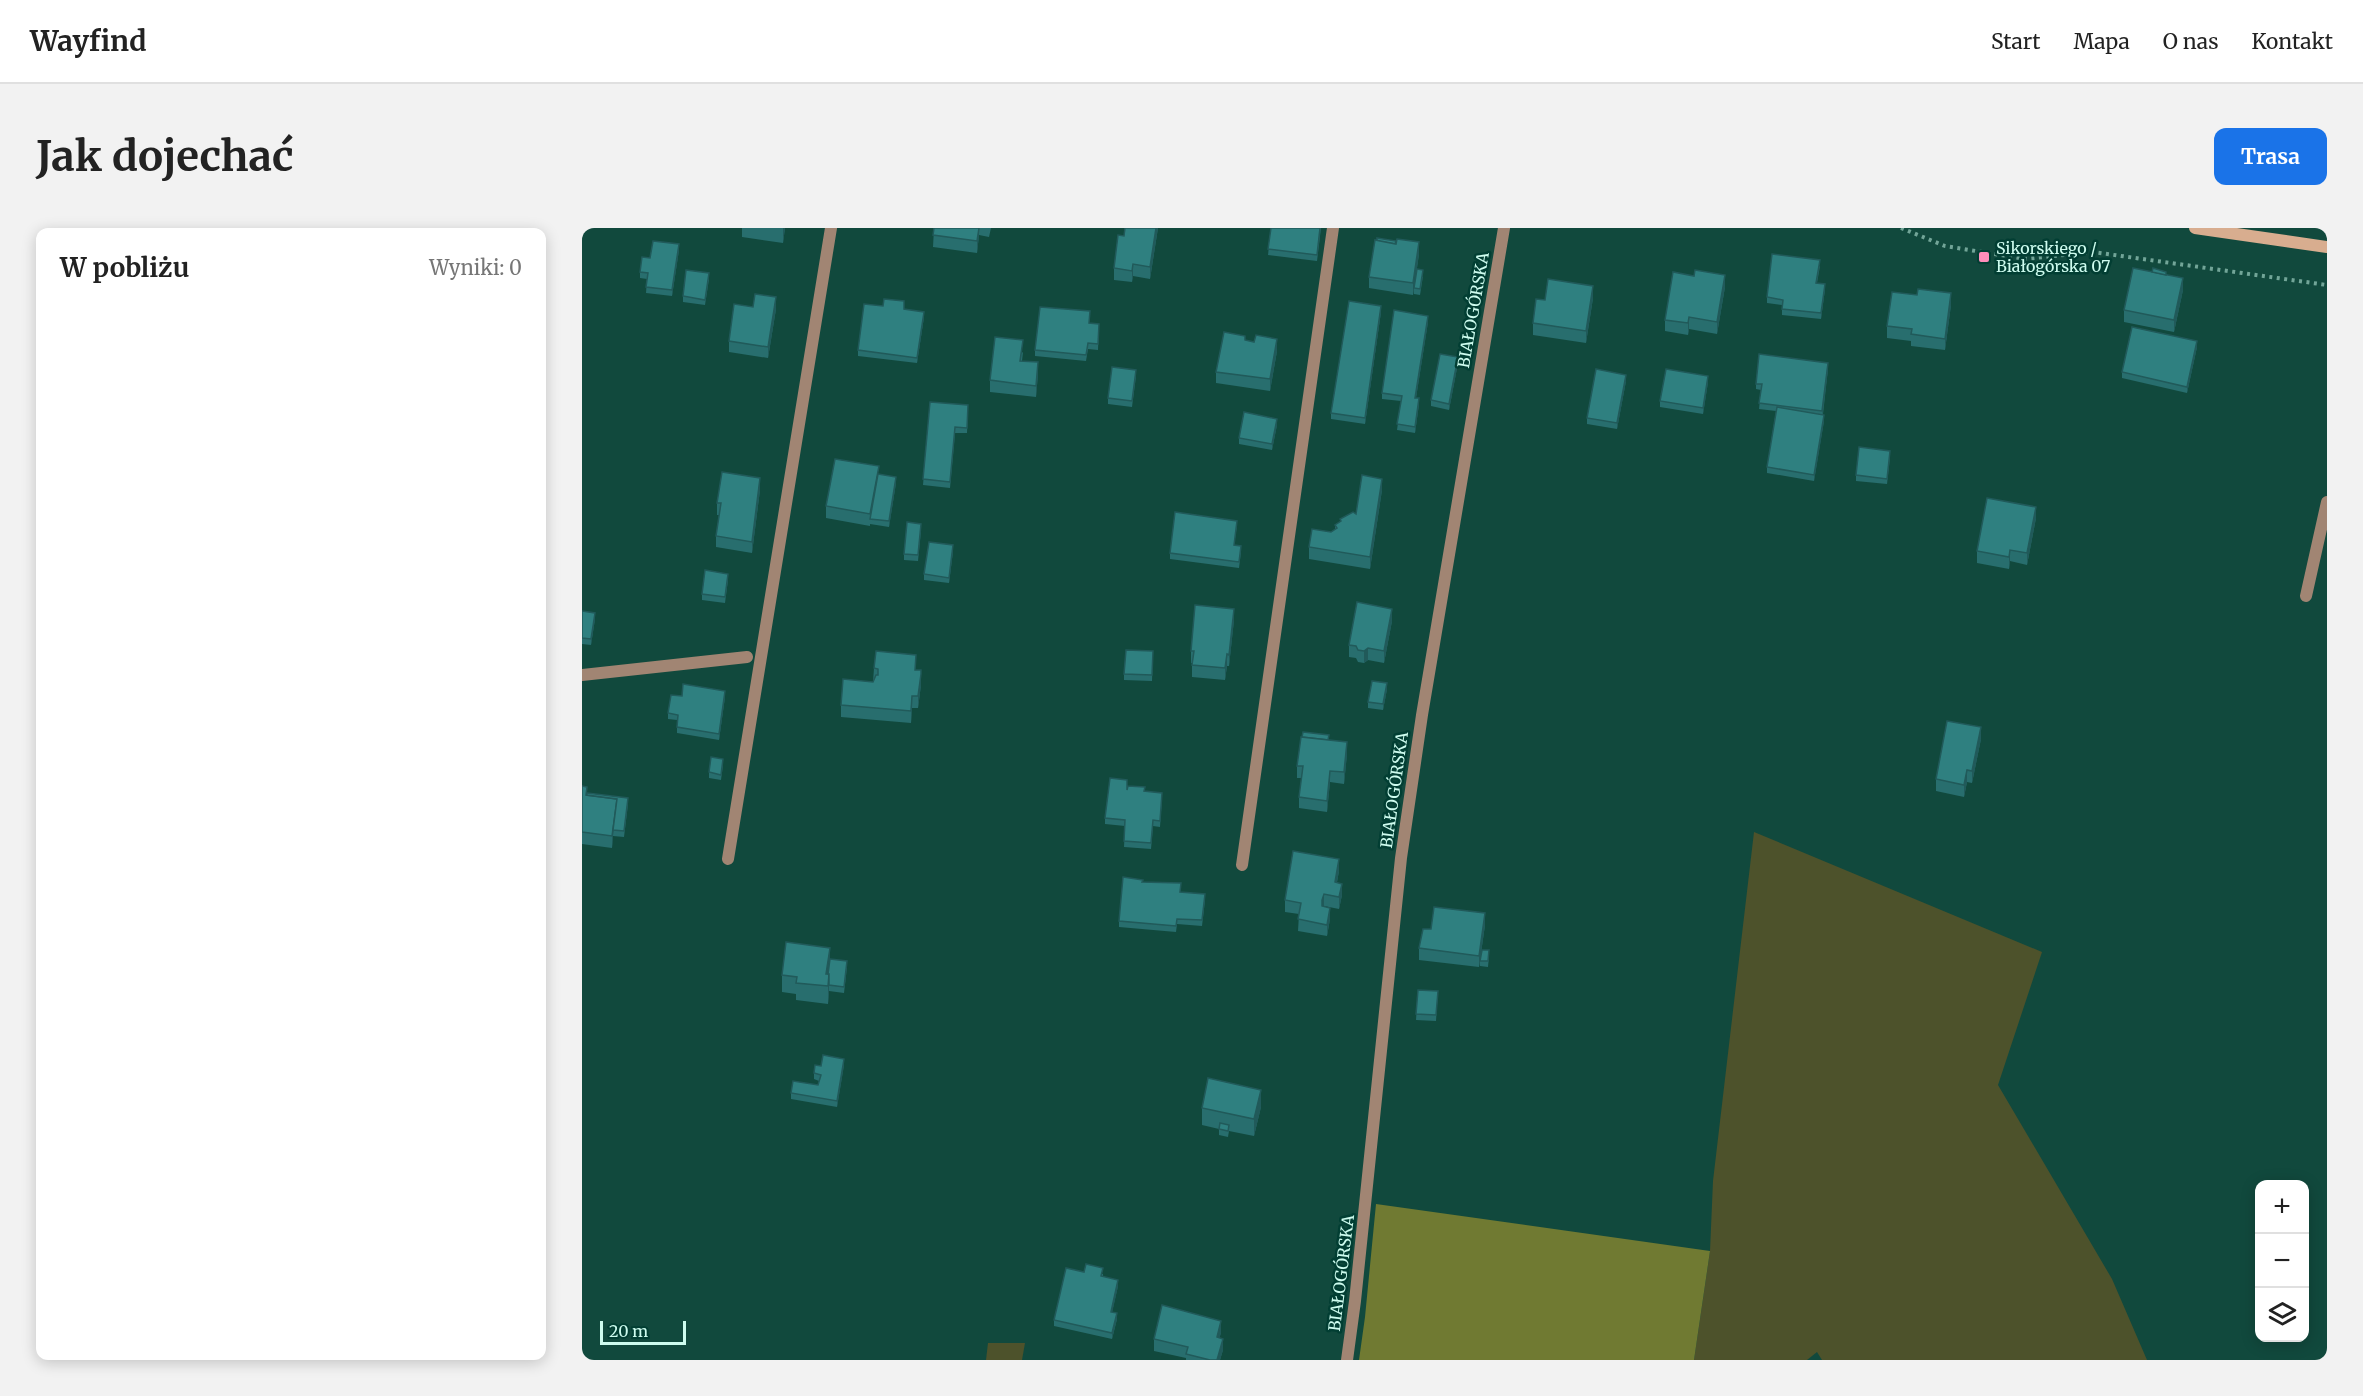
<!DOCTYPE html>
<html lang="pl">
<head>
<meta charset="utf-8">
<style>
  :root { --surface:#fff; --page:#f2f2f2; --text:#222; --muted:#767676; --line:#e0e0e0; --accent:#1a73e8 }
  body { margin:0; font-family:Merriweather,serif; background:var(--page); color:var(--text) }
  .controls { position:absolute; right:18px; bottom:18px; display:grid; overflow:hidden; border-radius:12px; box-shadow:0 3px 15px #0003 }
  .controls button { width:54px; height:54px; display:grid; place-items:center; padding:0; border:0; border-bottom:2px solid var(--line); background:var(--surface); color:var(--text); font:30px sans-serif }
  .scale { position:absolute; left:18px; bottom:15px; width:86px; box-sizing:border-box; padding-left:6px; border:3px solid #cefcef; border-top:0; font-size:16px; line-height:21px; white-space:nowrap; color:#cefcef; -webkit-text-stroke:4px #023e33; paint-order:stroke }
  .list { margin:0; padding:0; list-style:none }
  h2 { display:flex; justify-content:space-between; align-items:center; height:78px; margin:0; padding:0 24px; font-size:26px }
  h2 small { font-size:20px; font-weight:400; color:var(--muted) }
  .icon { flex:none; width:33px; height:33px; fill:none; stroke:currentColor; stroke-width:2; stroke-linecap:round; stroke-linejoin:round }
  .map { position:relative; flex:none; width:1745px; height:1132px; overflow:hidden; border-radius:12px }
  header { display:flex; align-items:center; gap:36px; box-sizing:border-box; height:84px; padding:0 30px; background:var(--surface); border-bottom:2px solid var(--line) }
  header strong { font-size:28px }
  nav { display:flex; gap:33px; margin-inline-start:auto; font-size:21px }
  .intro { display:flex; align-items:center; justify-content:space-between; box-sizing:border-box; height:144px; padding:0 36px }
  h1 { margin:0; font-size:42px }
  .button { padding:15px 27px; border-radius:12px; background:var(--accent); color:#fff; font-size:21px; font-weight:700 }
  main { display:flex; gap:36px; padding:0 36px }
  aside { flex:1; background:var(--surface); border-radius:12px; box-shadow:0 3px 15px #0003 }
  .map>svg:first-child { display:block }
  .green { fill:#4d522b }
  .forest { fill:#707a32 }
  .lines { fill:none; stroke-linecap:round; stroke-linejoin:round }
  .path { stroke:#72a598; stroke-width:4; stroke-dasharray:3 4.5; stroke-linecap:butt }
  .lane { stroke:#a18573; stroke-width:12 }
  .street { stroke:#a18573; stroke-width:12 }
  .secondary { stroke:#d8ad8f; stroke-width:12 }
  .wall { fill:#286e6e }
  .shaded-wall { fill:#215a5a }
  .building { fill:#2f8080; stroke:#215a5a; stroke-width:1.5 }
  .poi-dot { fill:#ff8ebb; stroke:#023e33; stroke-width:2 }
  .labels { text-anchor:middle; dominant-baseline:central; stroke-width:5; stroke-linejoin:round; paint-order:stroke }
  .poi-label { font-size:16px; fill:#cefcef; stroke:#023e33; text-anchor:start }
  .street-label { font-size:16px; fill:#cefcef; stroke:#023e33 }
</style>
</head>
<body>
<header>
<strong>Wayfind</strong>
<nav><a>Start</a><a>Mapa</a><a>O nas</a><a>Kontakt</a></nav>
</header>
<div class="intro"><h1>Jak dojechać</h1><a class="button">Trasa</a></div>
<main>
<aside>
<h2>W pobliżu<small>Wyniki: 0</small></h2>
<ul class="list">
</ul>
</aside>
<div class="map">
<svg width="1745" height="1132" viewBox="0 0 1745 1132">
  <rect width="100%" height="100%" fill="#11493d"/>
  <!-- green -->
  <g class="green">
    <path d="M1172,604L1460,724L1416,857L1530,1051L1565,1132H1240L1235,1124L1225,1132H1112L1128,1023L1131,953Z"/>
    <path d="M406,1115H443L440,1132H404Z"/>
  </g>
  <!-- forest -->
  <path class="forest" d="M794,976L1128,1023L1112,1132H777L783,1089Z"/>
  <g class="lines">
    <!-- path -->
    <path class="path" d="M1319,0L1363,18L1443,31L1511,24L1745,57"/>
    <!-- lane -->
    <g class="lane">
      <path d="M1724,368L1745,274"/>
      <path d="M0,447L165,429"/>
      <path d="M146,631L249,0"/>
      <path d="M660,637L751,0"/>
    </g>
    <!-- street -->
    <path class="street" d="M765,1132L773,1073L819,630L840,487L922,0"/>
    <!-- secondary -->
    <path class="secondary" d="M1613,0L1745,19"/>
  </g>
  <!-- wall -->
  <g class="wall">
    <path d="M160,0H203L201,15L160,9Z"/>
    <path d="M352,0H409L407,9L397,7L395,25L351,19Z"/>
    <path d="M576,0L568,51L551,48L550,54L532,52V40L542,8Z"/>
    <path d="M689,0H739L735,33L686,27Z"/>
    <path d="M97,22L90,68L64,65L65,51L58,50V44L68,30Z"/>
    <path d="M837,26L831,67L787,60V49Z"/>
    <path d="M1238,38L1235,55L1243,61L1239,91L1200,87V77L1185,75V69Z"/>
    <path d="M1584,47L1601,62L1592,104L1542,94V82Z"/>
    <path d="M841,48L838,67L832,66V60Z"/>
    <path d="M127,51L123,77L101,74V68Z"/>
    <path d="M1143,59L1135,106L1107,101L1106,107L1083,103V92Z"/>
    <path d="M1011,70L1004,115L951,107V95Z"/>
    <path d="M1369,77L1363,122L1329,118V113L1305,110V98Z"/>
    <path d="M171,79L194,81L186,130L147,124V113Z"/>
    <path d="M322,81L342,89L335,135L276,128V122Z"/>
    <path d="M799,84L783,196L749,191V185Z"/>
    <path d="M846,94L834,170L837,176L833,205L815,202L819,173L800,171V165Z"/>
    <path d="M507,95L517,96L516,122L506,121L504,133L453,128V122Z"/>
    <path d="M663,112L695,123L688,163L634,155V144Z"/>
    <path d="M1615,119L1605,165L1540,150V144Z"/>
    <path d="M441,124L440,133L456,146L454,169L408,164V152Z"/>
    <path d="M876,135L867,182L849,178V172Z"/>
    <path d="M1246,141L1241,186L1242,193L1232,253L1185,245V239L1194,183L1177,181L1179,162L1174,161V156Z"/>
    <path d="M554,148L550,179L526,176V170Z"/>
    <path d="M1044,153L1035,201L1005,196V190Z"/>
    <path d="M1126,154L1121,186L1078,179V173Z"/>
    <path d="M348,174L386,183L385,205H373L368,260L341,257Z"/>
    <path d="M695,197L690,222L657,216V210Z"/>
    <path d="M1308,229L1305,256L1274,253V247Z"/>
    <path d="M297,246L314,255L307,299L288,296V298L244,290V278Z"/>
    <path d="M178,262L170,325L134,319V308L137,287H135V275Z"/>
    <path d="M800,262L788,341L727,331V319L753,302V297L758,294V291L774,286Z"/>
    <path d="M1454,290L1445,337L1428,333L1427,341L1395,335V323Z"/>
    <path d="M655,298L652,317L659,324L657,340L588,331V325Z"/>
    <path d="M339,302L336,333L322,332V326Z"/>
    <path d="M371,323L367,355L342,352V346Z"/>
    <path d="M146,352L143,375L120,372V366Z"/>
    <path d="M0,383L13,391L9,417L0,416Z"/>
    <path d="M652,392L647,438H645L643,452L610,449V435H609V423Z"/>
    <path d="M810,393L802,435L786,432L782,435L776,434L774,430L767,429V417Z"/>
    <path d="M571,423L570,453L542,452V446Z"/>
    <path d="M292,440L333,442L339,457L336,480H330L329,495L259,489V477L291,454Z"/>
    <path d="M805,461L801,482L786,480V474Z"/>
    <path d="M100,468L143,469L137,512L95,505V492L86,491V485Z"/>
    <path d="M1399,511L1390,555L1385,554L1382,569L1354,563V551Z"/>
    <path d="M747,512L765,526L762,556L748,554L745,584L717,580V569L720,550H715V538Z"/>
    <path d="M141,537L139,552L127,550V544Z"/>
    <path d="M0,558L5,567L46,576L42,609L31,608L30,620L0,616Z"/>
    <path d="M545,561L563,563L580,570L578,599L571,598L569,621L542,619L543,598L523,596V590Z"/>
    <path d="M757,643L755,654L760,667L757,681L742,678V679L748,691L745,708L716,703L717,686L703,684V672Z"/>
    <path d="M560,654L598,664L623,672L620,698L595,696L594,704L537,699V693Z"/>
    <path d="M903,697L897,739L837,732V720L849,701Z"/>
    <path d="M907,728L906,739L898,738V733Z"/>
    <path d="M248,731L265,739L262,765L247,763L246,776L214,772V766L200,764V747Z"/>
    <path d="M836,762L856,763L854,793L834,792Z"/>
    <path d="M262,837L255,879L209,871V865L236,857L237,853L232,851V845L239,838Z"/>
    <path d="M679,879L672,908L647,903L646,909L637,907V901L620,897V880Z"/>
    <path d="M502,1044L521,1046V1048L536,1058L530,1084L535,1091L530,1111L472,1098V1092Z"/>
    <path d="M639,1105L637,1110L641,1122L638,1132H604V1130L572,1123V1111Z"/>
  </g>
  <!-- shaded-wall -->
  <g class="shaded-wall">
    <path d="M201,0H203L201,15Z"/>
    <path d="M397,0V7L395,25V13Z"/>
    <path d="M574,0H576L568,51V39Z"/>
    <path d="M837,14V26L831,67V55Z"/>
    <path d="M97,16V22L90,68V62Z"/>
    <path d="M551,36V48L550,54V43Z"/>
    <path d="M1143,47V59L1135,106V94Z"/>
    <path d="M1601,50V62L1592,104V92Z"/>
    <path d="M1243,56V61L1239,91V85Z"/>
    <path d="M1011,58V70L1004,115V103Z"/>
    <path d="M1369,65V77L1363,122V111Z"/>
    <path d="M194,69V81L186,130V119Z"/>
    <path d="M799,78V84L783,196V190Z"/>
    <path d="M342,84V89L335,135V130Z"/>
    <path d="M846,88V94L833,176V170Z"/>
    <path d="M1107,89V101L1106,107V95Z"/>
    <path d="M695,111V123L688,163V151Z"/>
    <path d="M1615,113V119L1605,165V159Z"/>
    <path d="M876,129V135L867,182V176Z"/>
    <path d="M456,134V146L454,169V158Z"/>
    <path d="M1246,135V141L1240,189V183Z"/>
    <path d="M1044,147V153L1035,201V195Z"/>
    <path d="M1126,148V154L1121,186V180Z"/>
    <path d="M837,170V176L833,205V199Z"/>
    <path d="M1242,187V193L1232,253V247Z"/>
    <path d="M695,191V197L690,222V216Z"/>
    <path d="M314,249V255L307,299V293Z"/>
    <path d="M178,250V262L170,325V314Z"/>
    <path d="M800,251V262L788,341V329Z"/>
    <path d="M1454,279V290L1445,337V325Z"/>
    <path d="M371,317V323L367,355V350Z"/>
    <path d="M1428,322V333L1427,341V329Z"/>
    <path d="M652,381V392L647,438V427Z"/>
    <path d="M810,381V393L802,435V423Z"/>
    <path d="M13,385V391L9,417V411Z"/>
    <path d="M786,420V432L782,435V423Z"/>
    <path d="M645,426V438L643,452V440Z"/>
    <path d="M339,446V457L336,480V468Z"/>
    <path d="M805,455V461L801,482V476Z"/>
    <path d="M143,463V469L137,512V506Z"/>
    <path d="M330,468V480L329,495V483Z"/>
    <path d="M1399,499V511L1390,555V543Z"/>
    <path d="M765,514V526L762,556V544Z"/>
    <path d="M1385,542V554L1382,569V557Z"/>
    <path d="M748,543V554L745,584V573Z"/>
    <path d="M35,571L31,608L30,620V608Z"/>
    <path d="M757,631V643L753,665V654Z"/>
    <path d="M760,656V667L757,681V669Z"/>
    <path d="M742,666V678L740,684V672Z"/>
    <path d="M748,680V691L745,708V697Z"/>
    <path d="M903,685V697L897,739V728Z"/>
    <path d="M248,720V737L245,757L244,746Z"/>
    <path d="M247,746V763L246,776V758Z"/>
    <path d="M262,831V837L255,879V873Z"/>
    <path d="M679,862V879L672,908V891Z"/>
    <path d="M536,1052V1058L529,1090V1084Z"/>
    <path d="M535,1085V1091L530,1111V1105Z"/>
    <path d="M639,1093V1105L635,1120V1109Z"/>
    <path d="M641,1111V1122L638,1132H635Z"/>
  </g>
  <!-- building -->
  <g class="building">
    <path d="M352,0H397L395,13L351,7Z"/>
    <path d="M543,0H574L568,39L551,36L550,43L532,40L536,7L542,8Z"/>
    <path d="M689,0H738L735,27L686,21Z"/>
    <path d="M795,10L814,13L813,16L795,13Z"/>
    <path d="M815,11L837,14L831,55L787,49L793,12L814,16Z"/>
    <path d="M71,13L97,16L90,62L64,59L66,45L58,44L60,29L68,30Z"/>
    <path d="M1190,26L1238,32L1234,55L1243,56L1239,85L1200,81L1201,72L1185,69Z"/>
    <path d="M1551,40L1601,50L1592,92L1542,82Z"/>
    <path d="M1571,40L1584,44V47L1570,44Z"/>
    <path d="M835,41L841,42L838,61L832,60Z"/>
    <path d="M104,42L127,45L123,72L101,68Z"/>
    <path d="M1113,42L1143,47L1135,94L1107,89L1106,95L1083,92L1091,44L1112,48Z"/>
    <path d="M966,51L1011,58L1004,103L951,95L954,71L963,72Z"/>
    <path d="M1336,61L1369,65L1363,111L1329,106L1330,101L1305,98L1310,64L1335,67Z"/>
    <path d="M173,66L194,69L186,119L147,113L152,76L171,79Z"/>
    <path d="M302,71L322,73V81L342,84L335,130L276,122L282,76L301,78Z"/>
    <path d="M767,73L799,78L783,190L749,185Z"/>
    <path d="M458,79L508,83L507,95L517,96L516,116L506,115L504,127L453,122Z"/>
    <path d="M812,82L846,88L833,170H837L833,199L815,196L820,168L800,165Z"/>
    <path d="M1550,99L1615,113L1605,159L1540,144Z"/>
    <path d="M642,104L663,108V112L672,114L674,107L695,111L688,151L634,144Z"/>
    <path d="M413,109L441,112L438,133L456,134L454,158L408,152Z"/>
    <path d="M858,126L876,129L867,176L849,172Z"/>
    <path d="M1177,126L1246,135L1240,183L1177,175L1180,156H1174Z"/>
    <path d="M530,139L554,142L550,173L526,170Z"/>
    <path d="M1014,141L1044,147L1035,195L1005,190Z"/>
    <path d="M1084,141L1126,148L1121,180L1078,173Z"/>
    <path d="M348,174L386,177L385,200L373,199L368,254L341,251Z"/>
    <path d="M1195,179L1242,187L1232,247L1185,239Z"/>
    <path d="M662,184L695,191L690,216L657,210Z"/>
    <path d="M1277,219L1308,223L1305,251L1274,247Z"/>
    <path d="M253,231L297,238L288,286L244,278Z"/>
    <path d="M140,244L178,250L170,314L134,308L139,275H135Z"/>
    <path d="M296,246L314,249L307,293L288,291Z"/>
    <path d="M780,247L800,251L788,329L727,319L730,301L749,304L755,300L753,297L759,293L758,291L771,284L774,286Z"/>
    <path d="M1405,270L1454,279L1445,325L1428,322L1427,329L1395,323Z"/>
    <path d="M593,284L655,293L652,317L659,318L657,334L588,325Z"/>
    <path d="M325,294L339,296L336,327L322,326Z"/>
    <path d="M347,314L371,317L367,350L342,346Z"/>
    <path d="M123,342L146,346L143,369L120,366Z"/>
    <path d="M775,374L810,381L802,423L786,420L782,423L776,422L774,418L767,417Z"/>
    <path d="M613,377L652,381L647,427L645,426L643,440L610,437L612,423H609Z"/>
    <path d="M0,383L13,385L9,411L0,410Z"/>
    <path d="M544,422L571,423L570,447L542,446Z"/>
    <path d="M294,423L334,427L333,442H339V446L336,468H330L329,483L259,477L261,451L291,454L294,447H296V441L292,440Z"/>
    <path d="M790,453L805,455L801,476L786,474Z"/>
    <path d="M101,456L143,463L137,506L95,499L96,487L86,485L89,467L100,468Z"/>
    <path d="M1365,493L1399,499L1390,543L1385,542L1382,557L1354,551Z"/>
    <path d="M721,504L747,507L746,512L720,509Z"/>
    <path d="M719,509L765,514L762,544L748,543L745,573L717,569L721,538H715Z"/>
    <path d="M129,529L141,531L139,547L127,544Z"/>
    <path d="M528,550L545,552V562L546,558L563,559L562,563L580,565L578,593L571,592L569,615L542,613L543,592L523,590Z"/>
    <path d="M0,558L5,559L4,567L35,571L30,608L0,604Z"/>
    <path d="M5,565L46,570L42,603L31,602L35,571L5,567Z"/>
    <path d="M711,623L757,631L753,654L760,656L757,669L742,666L740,672V678L748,680L745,697L716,691L719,675L703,672Z"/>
    <path d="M541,649L561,652L560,654L599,655L598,664L623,666L620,692L595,691L594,698L537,693Z"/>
    <path d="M852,679L903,685L897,728L837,720L841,701H849Z"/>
    <path d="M204,714L248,720L244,746H247L246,758L214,755L215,749L200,747Z"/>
    <path d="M900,722H907L906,733H898Z"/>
    <path d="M248,731L265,733L262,759L247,757V746H246Z"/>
    <path d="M836,762L856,763L854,787L834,786Z"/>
    <path d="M241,827L262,831L255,873L209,865L211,853L236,857L239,847L232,845L233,837L239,838Z"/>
    <path d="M626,850L679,862L672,891L620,880Z"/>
    <path d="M638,895L647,897L646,903L637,901Z"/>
    <path d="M504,1036L521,1040L519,1048L536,1052L529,1084L535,1085L530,1105L472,1092L484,1040L502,1044Z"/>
    <path d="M580,1077L639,1093L635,1109L641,1111L635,1132H628L604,1126L606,1119L572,1111Z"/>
  </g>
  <!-- markers -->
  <rect class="poi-dot" x="1396" y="23" width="12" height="12" rx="3"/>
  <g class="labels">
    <!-- poi labels -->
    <g class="poi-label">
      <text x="1414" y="20">Sikorskiego /<tspan x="1414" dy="18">Białogórska 07</tspan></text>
    </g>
    <!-- street labels -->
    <g class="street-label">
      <text transform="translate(891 82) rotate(-80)">BIAŁOGÓRSKA</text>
      <text transform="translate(812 562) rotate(-82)">BIAŁOGÓRSKA</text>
      <text transform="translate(759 1045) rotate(-83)">BIAŁOGÓRSKA</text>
    </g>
  </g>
</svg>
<div class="controls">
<button>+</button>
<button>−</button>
<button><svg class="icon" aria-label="layers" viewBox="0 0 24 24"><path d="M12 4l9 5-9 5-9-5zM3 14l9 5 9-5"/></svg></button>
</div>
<div class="scale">20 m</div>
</div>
</main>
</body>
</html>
